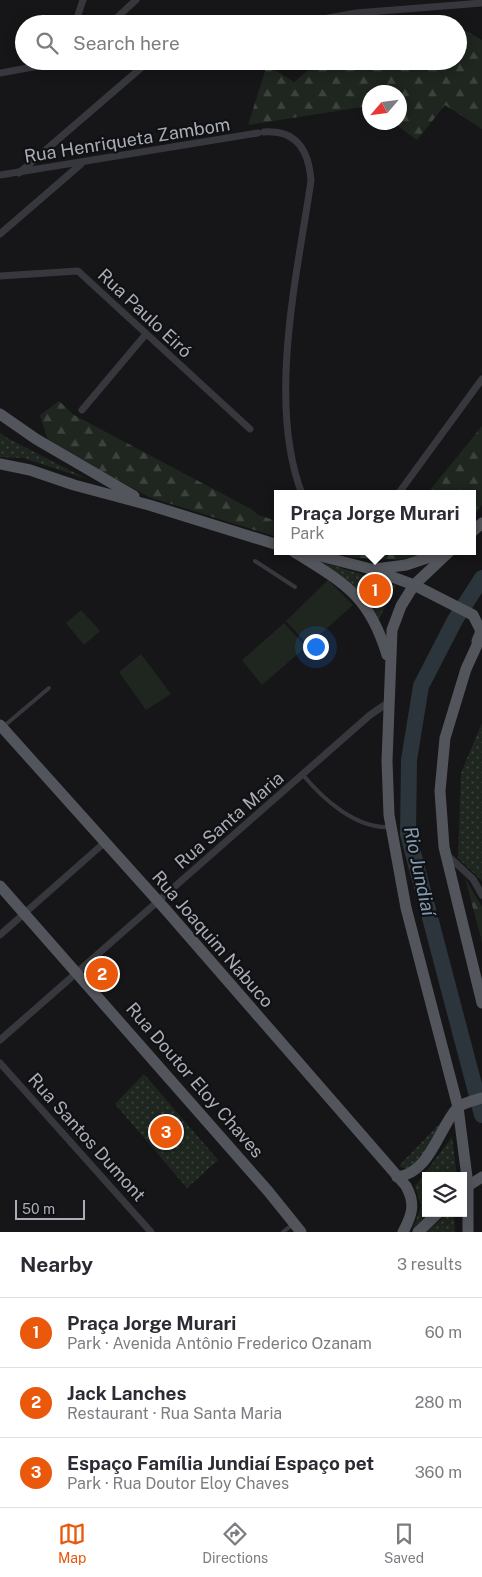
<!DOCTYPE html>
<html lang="en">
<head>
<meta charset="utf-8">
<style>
  :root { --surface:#fff; --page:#f2f2f3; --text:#2b2b33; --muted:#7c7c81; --line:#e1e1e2; --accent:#ea580c }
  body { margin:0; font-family:"Public Sans",sans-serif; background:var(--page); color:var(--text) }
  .controls { position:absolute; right:15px; bottom:15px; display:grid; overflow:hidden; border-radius:0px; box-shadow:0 2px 12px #0003 }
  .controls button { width:45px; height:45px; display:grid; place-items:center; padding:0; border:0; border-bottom:1px solid var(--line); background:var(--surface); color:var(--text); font:25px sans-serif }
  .compass { position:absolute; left:362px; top:85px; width:45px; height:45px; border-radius:50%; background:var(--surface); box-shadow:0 2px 12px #0003; rotate:242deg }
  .scale { position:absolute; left:15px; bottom:12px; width:70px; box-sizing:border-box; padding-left:5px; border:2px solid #a8adb8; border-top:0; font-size:14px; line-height:18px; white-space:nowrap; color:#a8adb8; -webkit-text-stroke:4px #111113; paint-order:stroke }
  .you { position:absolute; left:315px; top:646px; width:18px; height:18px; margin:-12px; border:4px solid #fff; border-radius:50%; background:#1a73e8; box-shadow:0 0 0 8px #1a73e833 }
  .badge { display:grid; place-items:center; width:32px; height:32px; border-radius:50%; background:var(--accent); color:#fff; font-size:16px; font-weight:700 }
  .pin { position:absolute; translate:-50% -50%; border:2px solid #fff; box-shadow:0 1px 5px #0006 }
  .popup { position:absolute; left:274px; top:490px; width:202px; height:65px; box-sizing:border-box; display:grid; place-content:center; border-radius:0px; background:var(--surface); filter:drop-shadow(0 1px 4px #0005); font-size:16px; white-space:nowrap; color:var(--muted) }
  .popup b { font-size:19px; color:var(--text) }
  .popup::after { content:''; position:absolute; left:50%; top:100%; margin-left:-10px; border:10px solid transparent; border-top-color:var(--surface) }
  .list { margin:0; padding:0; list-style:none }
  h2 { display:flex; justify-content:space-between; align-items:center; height:65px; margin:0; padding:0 20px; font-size:21px }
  h2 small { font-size:16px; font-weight:400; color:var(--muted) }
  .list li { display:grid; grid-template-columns:32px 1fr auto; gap:15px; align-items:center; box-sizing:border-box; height:70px; padding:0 20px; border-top:1px solid var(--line) }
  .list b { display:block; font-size:19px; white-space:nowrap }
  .list p { margin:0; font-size:16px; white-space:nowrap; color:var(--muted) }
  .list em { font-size:16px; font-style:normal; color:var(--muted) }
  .icon { flex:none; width:28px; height:28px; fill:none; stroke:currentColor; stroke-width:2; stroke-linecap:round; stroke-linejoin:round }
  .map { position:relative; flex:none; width:482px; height:1232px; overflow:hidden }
  .search { position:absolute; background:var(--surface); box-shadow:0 2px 12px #0003; left:15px; right:15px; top:15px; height:55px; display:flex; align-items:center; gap:12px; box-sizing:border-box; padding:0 18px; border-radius:28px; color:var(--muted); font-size:19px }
  .sheet { height:275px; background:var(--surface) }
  nav { display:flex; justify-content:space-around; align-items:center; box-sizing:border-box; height:70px; border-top:1px solid var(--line); background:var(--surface); font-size:14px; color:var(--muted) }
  nav a { display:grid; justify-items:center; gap:2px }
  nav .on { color:var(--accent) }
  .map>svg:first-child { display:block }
  .forest { fill:url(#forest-firs) }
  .park { fill:url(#park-dots) }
  .pitch { fill:#1e261f }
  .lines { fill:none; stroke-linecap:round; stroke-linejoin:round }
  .river { stroke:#2c353c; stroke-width:16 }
  .lane { stroke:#37383d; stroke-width:4 }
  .street { stroke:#37383d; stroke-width:7 }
  .primary { stroke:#53555c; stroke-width:11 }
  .labels { text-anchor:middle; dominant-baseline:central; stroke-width:4.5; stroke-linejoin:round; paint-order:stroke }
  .street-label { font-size:18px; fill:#a8adb8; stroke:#111113 }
  .water-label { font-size:19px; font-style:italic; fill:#7f9bb3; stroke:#111113 }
</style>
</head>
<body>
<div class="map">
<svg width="482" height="1232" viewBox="0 0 482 1232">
  <defs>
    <pattern id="forest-firs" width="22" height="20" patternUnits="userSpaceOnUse" patternTransform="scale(1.25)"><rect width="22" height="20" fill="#1e261f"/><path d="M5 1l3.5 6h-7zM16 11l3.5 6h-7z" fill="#3c433d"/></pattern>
    <pattern id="park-dots" width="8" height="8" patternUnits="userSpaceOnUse" patternTransform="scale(1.25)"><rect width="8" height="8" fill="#1e261f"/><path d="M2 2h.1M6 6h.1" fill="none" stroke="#3c433d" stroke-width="1.8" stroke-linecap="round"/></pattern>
  </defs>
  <rect width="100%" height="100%" fill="#161618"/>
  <!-- forest -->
  <g class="forest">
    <path d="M442,16L455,24H384Z"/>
    <path d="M458,26L482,40V129L445,105L417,140L394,123L400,122V92H370L369,106L248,125L267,65L294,82L319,61H458Z"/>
    <path d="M59,401L74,415L251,509L258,515L277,521V537L149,497L58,447L47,438L40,415Z"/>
    <path d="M482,426V505L473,518L472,494H427Z"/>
    <path d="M330,551H429L407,560L355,558Z"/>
    <path d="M465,878L482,907V944L481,938Z"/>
  </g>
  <!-- park -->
  <g class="park">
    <path d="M0,433L9,439L87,479L23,458L0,457Z"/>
    <path d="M322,562L396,585L379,619L362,594Z"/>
    <path d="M482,723V881L458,858L461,773Z"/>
    <path d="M144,1074L218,1160L187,1188L115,1104Z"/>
    <path d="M443,1120C437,1138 424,1157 409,1170L399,1166Z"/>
    <path d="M452,1137L457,1176H426V1213H430L412,1231L421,1206L415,1186Z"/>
    <path d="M449,1213L454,1215L455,1232H426Z"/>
  </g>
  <!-- pitch -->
  <g class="pitch">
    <path d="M328,580L353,605L308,645L286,621Z"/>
    <path d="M81,610L100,631L84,645L66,623Z"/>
    <path d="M284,623L306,647L262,685L242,660Z"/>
    <path d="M141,654L171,694L146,710L119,672Z"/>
  </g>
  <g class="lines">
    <!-- river -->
    <path class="river" d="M482,578L455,620L421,686L409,760L408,834L482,1115"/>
    <!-- lane -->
    <g class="lane">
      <path d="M255,561L295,587"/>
      <path d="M4,726L49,688"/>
      <path d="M303,775C323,799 356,829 390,827"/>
      <path d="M283,1232L293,1224"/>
    </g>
    <!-- street -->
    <g class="street">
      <path d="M75,24L83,0"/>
      <path d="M110,24L136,0"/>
      <path d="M295,24L356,13L482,3"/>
      <path d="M0,73L66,61"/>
      <path d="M264,132C297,130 309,151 311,181C297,275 267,403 302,494"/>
      <path d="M19,173L149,61"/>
      <path d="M0,175L258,133"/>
      <path d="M0,234L81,164"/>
      <path d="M0,276L78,271L250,429"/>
      <path d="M82,410L146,334"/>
      <path d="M398,494L482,379"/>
      <path d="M446,854L473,879L482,895"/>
      <path d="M0,935L104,843"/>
      <path d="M0,1040L370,715L389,702"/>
      <path d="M0,1063L151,1232"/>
    </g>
    <!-- primary -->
    <g class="primary">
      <path d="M0,414L36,439L134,496"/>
      <path d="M0,464L30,470L74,485L149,505L278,545"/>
      <path d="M472,532L482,523"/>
      <path d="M293,551C344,583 369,595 387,655"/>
      <path d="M301,551L371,569L414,585L473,615L481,631L477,641"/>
      <path d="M450,551L414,585L401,606L392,630L387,761L389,815L406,908L458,1107L468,1185V1232"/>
      <path d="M375,569L406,565L442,553"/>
      <path d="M482,634L466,669L445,738L440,791L444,847L482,1003"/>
      <path d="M0,725L166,910L406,1186C416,1204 412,1215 403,1232"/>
      <path d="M0,886L268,1191L301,1232"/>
      <path d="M397,1177C430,1173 438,1130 457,1108C462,1103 475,1100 482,1098"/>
      <path d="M465,1188L482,1177"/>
      <path d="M418,1232L438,1213"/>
    </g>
  </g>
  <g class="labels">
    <!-- street labels -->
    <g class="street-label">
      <text transform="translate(127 140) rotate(-9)">Rua Henriqueta Zambom</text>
      <text transform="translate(145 313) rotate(43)">Rua Paulo Eiró</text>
      <text transform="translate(229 820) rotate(-41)">Rua Santa Maria</text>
      <text transform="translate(213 939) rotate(49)">Rua Joaquim Nabuco</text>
      <text transform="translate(195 1080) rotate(49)">Rua Doutor Eloy Chaves</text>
      <text transform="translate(87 1137) rotate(48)">Rua Santos Dumont</text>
    </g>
    <!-- water labels -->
    <g class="water-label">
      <text transform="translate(420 871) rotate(78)">Rio Jundiaí</text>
    </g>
  </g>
</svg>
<div class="controls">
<button><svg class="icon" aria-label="layers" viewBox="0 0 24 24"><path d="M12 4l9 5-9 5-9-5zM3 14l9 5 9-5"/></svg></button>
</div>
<svg class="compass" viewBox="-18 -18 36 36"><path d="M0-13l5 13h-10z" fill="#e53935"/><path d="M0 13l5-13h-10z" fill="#7c7c81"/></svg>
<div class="scale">50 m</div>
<div class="you"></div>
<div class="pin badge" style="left:375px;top:590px">1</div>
<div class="popup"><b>Praça Jorge Murari</b>Park</div>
<div class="pin badge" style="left:102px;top:974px">2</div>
<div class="pin badge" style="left:166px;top:1132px">3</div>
<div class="search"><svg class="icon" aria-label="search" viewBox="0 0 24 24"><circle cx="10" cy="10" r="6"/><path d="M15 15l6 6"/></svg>Search here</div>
</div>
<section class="sheet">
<h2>Nearby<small>3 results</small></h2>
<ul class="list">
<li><span class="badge">1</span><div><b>Praça Jorge Murari</b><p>Park · Avenida Antônio Frederico Ozanam</p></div><em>60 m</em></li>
<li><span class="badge">2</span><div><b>Jack Lanches</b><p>Restaurant · Rua Santa Maria</p></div><em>280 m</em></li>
<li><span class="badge">3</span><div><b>Espaço Família Jundiaí Espaço pet</b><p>Park · Rua Doutor Eloy Chaves</p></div><em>360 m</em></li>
</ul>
</section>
<nav>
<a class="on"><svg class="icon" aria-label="map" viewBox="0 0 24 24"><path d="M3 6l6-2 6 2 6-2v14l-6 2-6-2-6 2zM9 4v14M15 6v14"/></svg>Map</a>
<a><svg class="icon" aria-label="directions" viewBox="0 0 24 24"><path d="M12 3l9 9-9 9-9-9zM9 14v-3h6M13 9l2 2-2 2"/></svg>Directions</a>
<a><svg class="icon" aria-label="saved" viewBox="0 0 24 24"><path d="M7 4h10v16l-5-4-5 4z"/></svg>Saved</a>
</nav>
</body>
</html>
